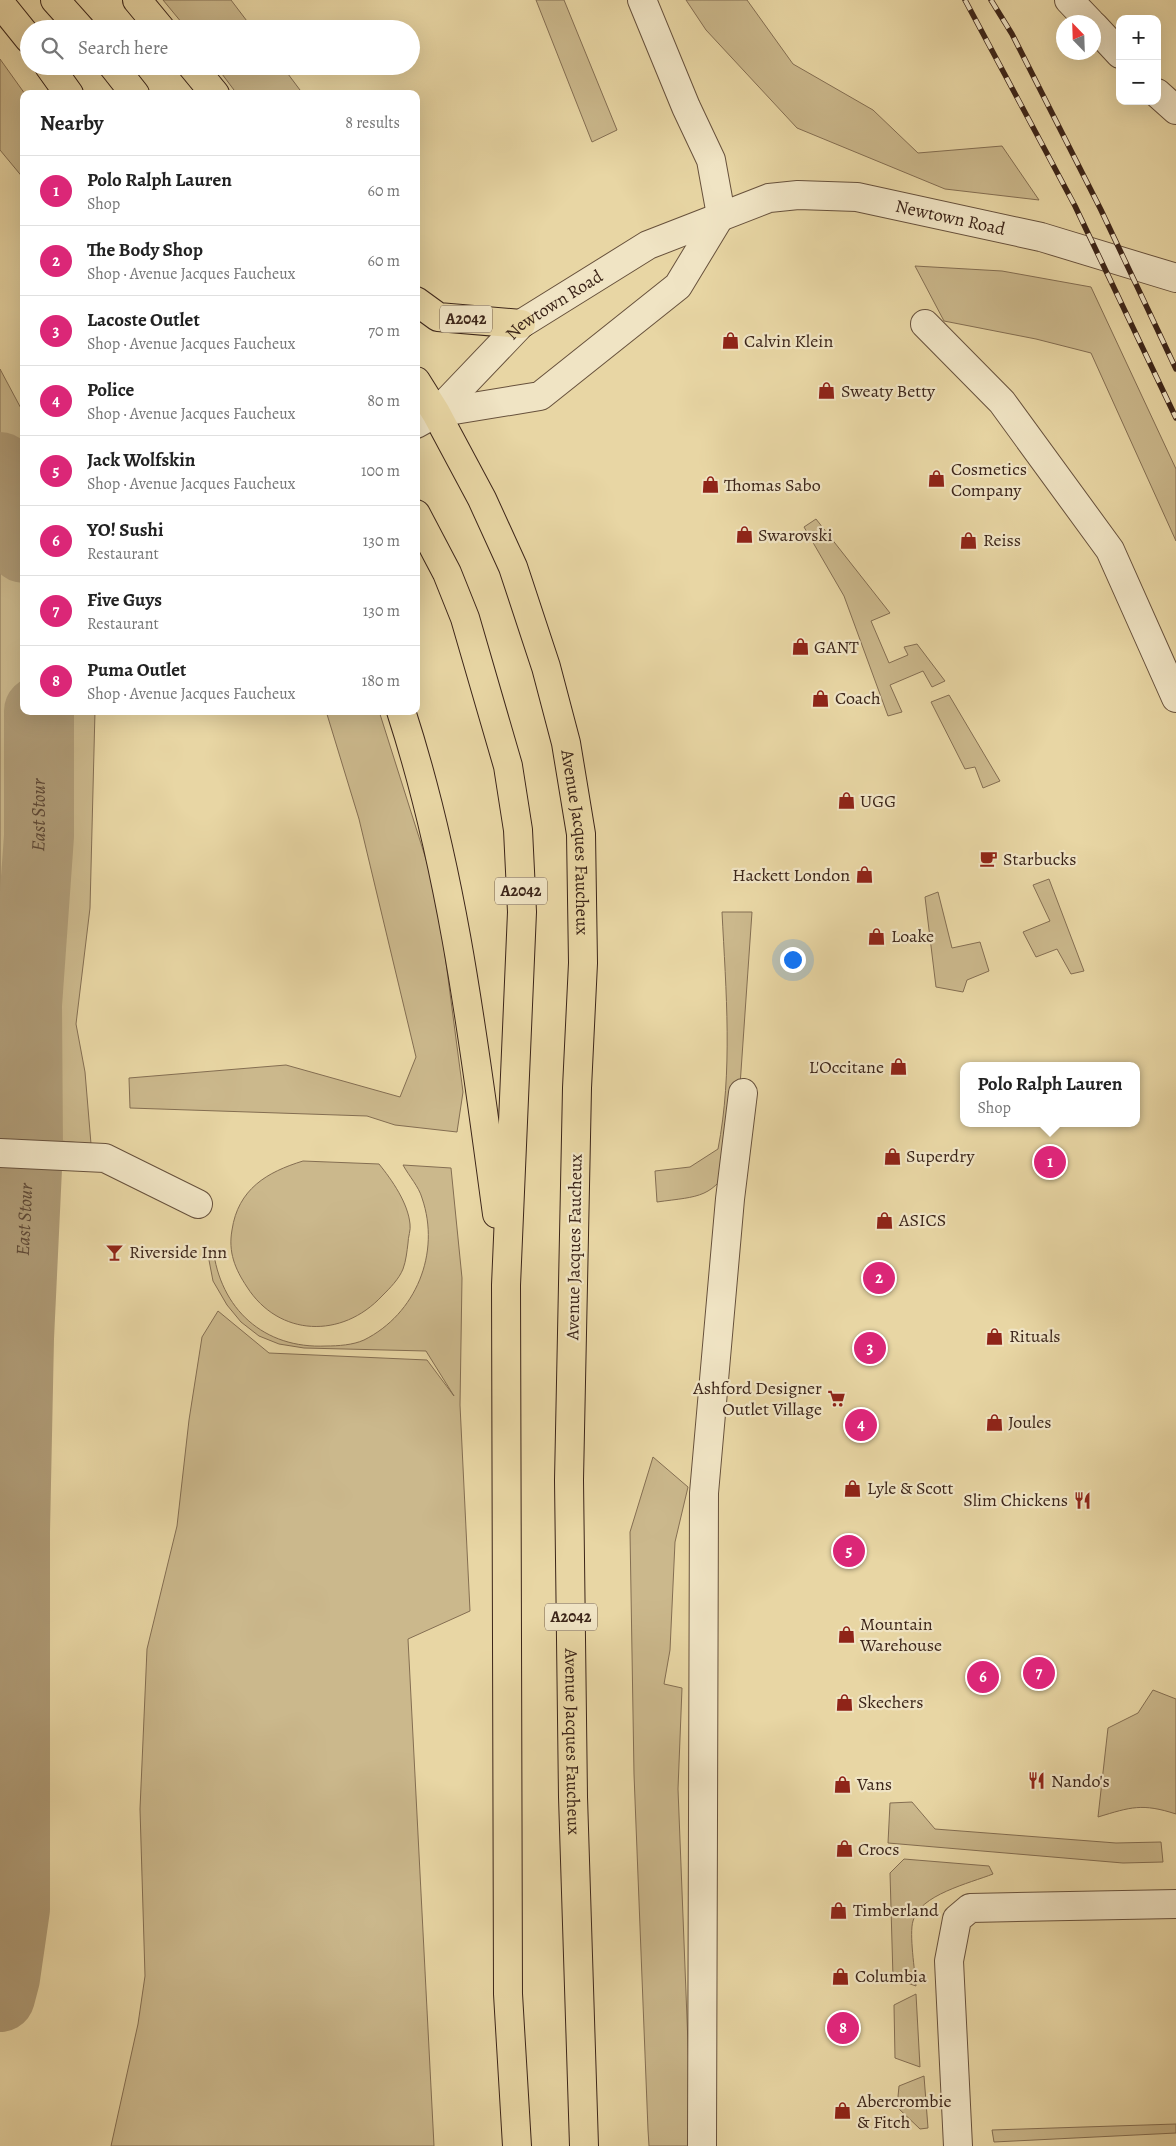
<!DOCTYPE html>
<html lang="en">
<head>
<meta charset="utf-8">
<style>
  :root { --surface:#fff; --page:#f6f6f6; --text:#222; --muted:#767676; --line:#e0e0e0; --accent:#db2777 }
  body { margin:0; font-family:Alegreya,serif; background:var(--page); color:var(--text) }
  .controls { position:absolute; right:15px; top:15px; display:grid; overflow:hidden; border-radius:10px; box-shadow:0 5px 20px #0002 }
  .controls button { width:45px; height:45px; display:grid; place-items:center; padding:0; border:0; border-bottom:1px solid var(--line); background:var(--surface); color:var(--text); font:25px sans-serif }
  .compass { position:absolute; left:1056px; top:15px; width:45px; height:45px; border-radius:50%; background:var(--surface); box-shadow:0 5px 20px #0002; rotate:337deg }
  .you { position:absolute; left:792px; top:959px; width:18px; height:18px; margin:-12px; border:4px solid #fff; border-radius:50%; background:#1a73e8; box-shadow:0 0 0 8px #1a73e833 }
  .badge { display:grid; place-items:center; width:32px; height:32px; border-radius:50%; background:var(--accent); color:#fff; font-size:16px; font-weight:700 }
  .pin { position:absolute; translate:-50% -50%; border:2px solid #fff; box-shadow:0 1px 5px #0006 }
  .popup { position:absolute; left:960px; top:1062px; width:180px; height:65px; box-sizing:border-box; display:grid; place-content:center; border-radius:10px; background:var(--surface); filter:drop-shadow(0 1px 4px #0005); font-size:16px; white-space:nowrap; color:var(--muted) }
  .popup b { font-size:19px; color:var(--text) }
  .popup::after { content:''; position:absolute; left:50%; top:100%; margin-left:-10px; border:10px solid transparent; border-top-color:var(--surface) }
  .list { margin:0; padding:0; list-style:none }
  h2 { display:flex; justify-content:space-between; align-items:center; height:65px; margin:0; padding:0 20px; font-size:21px }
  h2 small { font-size:16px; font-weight:400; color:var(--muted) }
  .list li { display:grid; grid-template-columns:32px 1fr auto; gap:15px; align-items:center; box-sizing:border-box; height:70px; padding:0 20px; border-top:1px solid var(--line) }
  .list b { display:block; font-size:19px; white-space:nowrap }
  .list p { margin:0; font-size:16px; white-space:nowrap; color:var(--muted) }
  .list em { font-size:16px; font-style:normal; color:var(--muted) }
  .icon { flex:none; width:28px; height:28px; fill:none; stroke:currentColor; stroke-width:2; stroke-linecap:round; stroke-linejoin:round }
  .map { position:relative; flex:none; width:1176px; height:2146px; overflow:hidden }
  .search { position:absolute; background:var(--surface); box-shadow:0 5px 20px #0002; left:20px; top:20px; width:400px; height:55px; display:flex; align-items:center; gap:12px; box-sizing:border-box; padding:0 18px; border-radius:28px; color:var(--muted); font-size:19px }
  .panel { position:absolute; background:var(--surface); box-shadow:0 5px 20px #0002; left:20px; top:90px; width:400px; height:625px; border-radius:10px }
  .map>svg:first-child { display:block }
  .green { fill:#cbb88c; stroke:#846e52 }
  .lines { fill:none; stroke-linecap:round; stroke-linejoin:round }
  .river { stroke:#ae9a75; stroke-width:70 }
  .minor-casing { stroke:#67513c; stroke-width:30 }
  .major-casing { stroke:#3c2519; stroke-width:30 }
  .minor { stroke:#f0e4c4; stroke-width:28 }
  .major { stroke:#e8d6a4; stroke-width:28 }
  .rail-casing { stroke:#3c2519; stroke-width:5.5 }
  .rail { stroke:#f0e4c4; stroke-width:4; stroke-dasharray:11; stroke-linecap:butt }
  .labels { text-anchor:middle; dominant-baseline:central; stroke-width:4.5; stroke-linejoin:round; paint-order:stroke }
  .shield { fill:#f0e4c4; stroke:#725e4c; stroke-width:1 }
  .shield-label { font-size:16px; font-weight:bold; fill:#3c2519 }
  .street-label { font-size:18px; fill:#3c2519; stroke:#f0e4c4 }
  .poi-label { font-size:18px; fill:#3c2519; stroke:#f0e4c4; text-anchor:start }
  .water-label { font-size:19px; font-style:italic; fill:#5e4835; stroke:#f0e4c4 }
</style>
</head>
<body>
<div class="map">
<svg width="1176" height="2146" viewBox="0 0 1176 2146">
  <rect width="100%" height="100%" fill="#e8d6a4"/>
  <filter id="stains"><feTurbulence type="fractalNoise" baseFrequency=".004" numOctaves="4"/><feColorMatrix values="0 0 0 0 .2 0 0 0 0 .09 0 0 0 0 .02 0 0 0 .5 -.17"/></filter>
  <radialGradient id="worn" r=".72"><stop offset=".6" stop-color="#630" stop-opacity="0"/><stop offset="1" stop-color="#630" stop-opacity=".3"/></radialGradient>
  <!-- green -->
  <g class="green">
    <path d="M163,0H231L253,29H187Z"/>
    <path d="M536,0H564L617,130L592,142Z"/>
    <path d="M686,0H747L793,64L873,110L918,153L1002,146L1039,200L945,189L797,128L706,30Z"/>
    <path d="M0,59L25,94L24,179L0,150Z"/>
    <path d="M216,66H282L303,94H237Z"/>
    <path d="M915,266L1002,271L1091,287L1176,469V541L1091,353L1036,339L944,321Z"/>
    <path d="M0,369L24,414V711H95L90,908L76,1024L85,1072L91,1144L0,1135Z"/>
    <path d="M816,519L890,613L871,621L889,663L908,655L904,647L917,644L945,681L932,687L923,671L890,685L902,712L888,716L844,596L804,527Z"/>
    <path d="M949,695L1000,781L983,788L975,767L965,769L931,702Z"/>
    <path d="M326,711H379L437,894L463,1092L457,1132L395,1125L367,1116L130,1108L129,1078L286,1065L400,1097L416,1057L359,819Z"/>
    <path d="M1049,879L1084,971L1071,974L1057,949L1036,957L1023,932L1050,921L1033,885Z"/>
    <path d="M938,892L952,948L980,942L989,971L967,980L963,992L936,987L925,897Z"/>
    <path d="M722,912H752L735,1158C713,1199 700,1196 657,1202L655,1171L690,1167L718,1149C733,1072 726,991 722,912Z"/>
    <path d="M303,1161L379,1164C392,1180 408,1203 410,1224C411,1230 408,1237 408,1243C407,1251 406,1261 403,1269C399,1279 390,1288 382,1296C342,1339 279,1337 247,1287C235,1269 228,1252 232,1230C238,1189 267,1172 303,1161Z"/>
    <path d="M403,1165L451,1168L462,1278L460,1405L470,1611L408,1639L434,2146H111L138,2024L145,1976L140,1809L147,1649L177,1526L189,1420L202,1337L218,1311L269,1353L427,1360L454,1396L426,1351L304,1348L279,1344L259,1336L241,1322L227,1305L213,1281L208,1255L213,1248C220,1309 264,1349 326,1346C338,1346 353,1345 364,1340C416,1314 441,1253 422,1198C419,1187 409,1176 403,1165Z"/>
    <path d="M653,1457L688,1487L675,1542L670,1650L664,1684L682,1688L678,1789L692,2146H649L648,2130L634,1774L630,1532Z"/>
    <path d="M1153,1690L1176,1699V1814C1142,1803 1131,1807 1098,1817L1108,1728L1138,1713Z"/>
    <path d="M912,1802L935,1829L1116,1843L1161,1842L1163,1862L1123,1863L888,1843L890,1803Z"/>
    <path d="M904,1859L989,1866L993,1874C970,1883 919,1895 913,1921C909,1934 915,1971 916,1986L893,1978L890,1873Z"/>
    <path d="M916,1994L920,2067L895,2058L894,2005Z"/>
    <path d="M924,2076L928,2128L920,2129L897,2107L899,2086Z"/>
    <path d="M1176,2124V2133L994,2142L992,2130Z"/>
  </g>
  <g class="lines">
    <!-- river -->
    <g class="river">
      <path d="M0,467C11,494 20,519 24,548"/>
      <path id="s1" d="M0,1997L5,1978L15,1909V1532L19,1338L28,1147L27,1005L39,836V711"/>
    </g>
    <defs>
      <g id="minor">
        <path d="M642,0L686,107L711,160L721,215"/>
        <path d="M1069,0L1090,22"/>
        <path d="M1094,26L1120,54"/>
        <path d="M1157,93L1176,110"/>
        <path d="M925,324L1002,402L1110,550L1176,698"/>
        <path d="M436,413L540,396L678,286L721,215"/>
        <path id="s2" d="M416,424L436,413L521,324L648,245L769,198L798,195L857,197L1041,237L1176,278"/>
        <path d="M0,1153L105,1158L198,1204"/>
        <path d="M702,2146L704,1493L730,1199L743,1093"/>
        <path d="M958,2146L949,1961L957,1919L970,1908L1176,1904"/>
      </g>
      <g id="major">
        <path d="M55,0L81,29"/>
        <path d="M137,0L161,29"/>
        <path d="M0,3L29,39"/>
        <path d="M49,66L69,94"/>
        <path d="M113,66L135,94"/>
        <path d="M192,66L215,94"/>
        <path d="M416,301L438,317L521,324"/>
        <path id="s3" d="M416,381L436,413L482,499L513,567L546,667L566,743L581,834L583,963L577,1088L569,1480L573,1797L584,2146"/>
        <path d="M416,514L447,573L465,618L508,766L518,830L522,912L506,1285L508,1994L517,2146"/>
        <path d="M401,711C454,874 474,1045 497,1214"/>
      </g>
    </defs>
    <!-- minor casing -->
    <use href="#minor" class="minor-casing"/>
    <!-- major casing -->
    <use href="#major" class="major-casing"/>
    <!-- minor -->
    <use href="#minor" class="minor"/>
    <!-- major -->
    <use href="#major" class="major"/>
    <defs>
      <g id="rail">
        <path d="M965,0L1075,206L1176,418"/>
        <path d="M991,0L1012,34L1101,210L1176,369"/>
      </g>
    </defs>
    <!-- rail casing -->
    <use href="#rail" class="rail-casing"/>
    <!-- rail -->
    <use href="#rail" class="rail"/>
  </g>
  <!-- icons -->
  <defs>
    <symbol id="shop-bare" viewBox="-9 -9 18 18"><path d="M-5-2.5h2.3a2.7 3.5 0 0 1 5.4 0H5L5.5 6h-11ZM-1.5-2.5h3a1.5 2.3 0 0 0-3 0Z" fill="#8f2418" stroke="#f0e4c4" stroke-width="2.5" paint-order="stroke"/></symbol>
    <symbol id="cafe-bare" viewBox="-9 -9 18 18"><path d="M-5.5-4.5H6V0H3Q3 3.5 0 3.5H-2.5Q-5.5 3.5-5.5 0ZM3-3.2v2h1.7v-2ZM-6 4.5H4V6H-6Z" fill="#8f2418" stroke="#f0e4c4" stroke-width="2.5" paint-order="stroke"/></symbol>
    <symbol id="bar-bare" viewBox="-9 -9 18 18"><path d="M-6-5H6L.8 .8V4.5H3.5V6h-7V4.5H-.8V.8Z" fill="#8f2418" stroke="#f0e4c4" stroke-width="2.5" paint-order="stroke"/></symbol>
    <symbol id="supermarket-bare" viewBox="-9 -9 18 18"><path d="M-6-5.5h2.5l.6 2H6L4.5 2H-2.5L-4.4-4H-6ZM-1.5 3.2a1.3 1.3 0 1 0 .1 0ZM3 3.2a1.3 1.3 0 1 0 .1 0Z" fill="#8f2418" stroke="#f0e4c4" stroke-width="2.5" paint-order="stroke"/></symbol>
    <symbol id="restaurant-bare" viewBox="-9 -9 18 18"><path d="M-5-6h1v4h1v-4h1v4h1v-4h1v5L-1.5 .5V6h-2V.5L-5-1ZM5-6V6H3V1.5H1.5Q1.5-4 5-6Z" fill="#8f2418" stroke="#f0e4c4" stroke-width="2.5" paint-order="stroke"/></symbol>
  </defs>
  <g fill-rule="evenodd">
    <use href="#shop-bare" x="718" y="328" width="25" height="25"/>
    <use href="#shop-bare" x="814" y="378" width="25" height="25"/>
    <use href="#shop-bare" x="924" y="466" width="25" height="25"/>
    <use href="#shop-bare" x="698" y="472" width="25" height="25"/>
    <use href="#shop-bare" x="732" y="522" width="25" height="25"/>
    <use href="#shop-bare" x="956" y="528" width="25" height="25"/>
    <use href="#shop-bare" x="788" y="634" width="25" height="25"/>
    <use href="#shop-bare" x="808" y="686" width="25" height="25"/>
    <use href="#shop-bare" x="834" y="788" width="25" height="25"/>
    <use href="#cafe-bare" x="976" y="846" width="25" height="25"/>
    <use href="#shop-bare" x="852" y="862" width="25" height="25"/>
    <use href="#shop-bare" x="864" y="924" width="25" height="25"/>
    <use href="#shop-bare" x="886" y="1054" width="25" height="25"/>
    <use href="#shop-bare" x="880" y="1144" width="25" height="25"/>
    <use href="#shop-bare" x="872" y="1208" width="25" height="25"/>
    <use href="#bar-bare" x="102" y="1240" width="25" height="25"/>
    <use href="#shop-bare" x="982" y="1324" width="25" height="25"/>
    <use href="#supermarket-bare" x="824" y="1386" width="25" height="25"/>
    <use href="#shop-bare" x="982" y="1410" width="25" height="25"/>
    <use href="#shop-bare" x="840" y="1476" width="25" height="25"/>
    <use href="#restaurant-bare" x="1070" y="1488" width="25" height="25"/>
    <use href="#shop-bare" x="834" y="1622" width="25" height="25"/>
    <use href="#shop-bare" x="832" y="1690" width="25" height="25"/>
    <use href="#restaurant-bare" x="1024" y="1768" width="25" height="25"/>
    <use href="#shop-bare" x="830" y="1772" width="25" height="25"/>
    <use href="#shop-bare" x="832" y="1836" width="25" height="25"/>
    <use href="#shop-bare" x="826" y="1898" width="25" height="25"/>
    <use href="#shop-bare" x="828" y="1964" width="25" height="25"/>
    <use href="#shop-bare" x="830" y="2098" width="25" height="25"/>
  </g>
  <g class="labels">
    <!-- shield labels -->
    <g class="shield">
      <rect x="440" y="305.5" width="52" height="27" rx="4"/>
      <rect x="495" y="877.5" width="52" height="27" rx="4"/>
      <rect x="545" y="1603.5" width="52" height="27" rx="4"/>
    </g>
    <g class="shield-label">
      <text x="466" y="319">A2042</text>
      <text x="521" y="891">A2042</text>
      <text x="571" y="1617">A2042</text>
    </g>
    <!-- street labels -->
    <g class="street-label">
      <text stroke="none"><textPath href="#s2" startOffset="609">Newtown Road</textPath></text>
      <text stroke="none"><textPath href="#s2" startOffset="184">Newtown Road</textPath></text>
      <text stroke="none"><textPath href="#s3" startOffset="494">Avenue Jacques Faucheux</textPath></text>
      <text transform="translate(574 1247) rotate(-89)">Avenue Jacques Faucheux</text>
      <text stroke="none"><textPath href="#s3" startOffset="1394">Avenue Jacques Faucheux</textPath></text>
    </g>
    <!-- poi labels -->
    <g class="poi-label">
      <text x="744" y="341">Calvin Klein</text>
      <text x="841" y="391">Sweaty Betty</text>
      <text x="951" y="469">Cosmetics<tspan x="951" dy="21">Company</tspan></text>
      <text x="724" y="485">Thomas Sabo</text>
      <text x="758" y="535">Swarovski</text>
      <text x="983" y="540">Reiss</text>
      <text x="814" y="647">GANT</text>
      <text x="835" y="698">Coach</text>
      <text x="860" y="801">UGG</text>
      <text x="1003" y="859">Starbucks</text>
      <text x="850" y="875" text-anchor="end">Hackett London</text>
      <text x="891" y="936">Loake</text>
      <text x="884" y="1067" text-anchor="end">L'Occitane</text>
      <text x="906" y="1156">Superdry</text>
      <text x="899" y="1220">ASICS</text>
      <text x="129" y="1252">Riverside Inn</text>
      <text x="1009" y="1336">Rituals</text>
      <text x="822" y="1388" text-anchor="end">Ashford Designer<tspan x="822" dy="21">Outlet Village</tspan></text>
      <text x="1008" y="1422">Joules</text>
      <text x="867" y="1488">Lyle &amp; Scott</text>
      <text x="1068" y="1500" text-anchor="end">Slim Chickens</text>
      <text x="860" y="1624">Mountain<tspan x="860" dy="21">Warehouse</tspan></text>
      <text x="858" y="1702">Skechers</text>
      <text x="1051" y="1781">Nando's</text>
      <text x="857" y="1784">Vans</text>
      <text x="858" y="1849">Crocs</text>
      <text x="853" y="1910">Timberland</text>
      <text x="855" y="1976">Columbia</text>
      <text x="857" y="2101">Abercrombie<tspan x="857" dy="21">&amp; Fitch</tspan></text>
    </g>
    <!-- water labels -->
    <g class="water-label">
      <text stroke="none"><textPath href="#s1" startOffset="1184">East Stour</textPath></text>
      <text stroke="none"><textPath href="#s1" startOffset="779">East Stour</textPath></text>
    </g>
  </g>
  <rect width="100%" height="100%" filter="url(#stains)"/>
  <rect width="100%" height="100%" fill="url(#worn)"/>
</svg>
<div class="controls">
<button>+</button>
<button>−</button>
</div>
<svg class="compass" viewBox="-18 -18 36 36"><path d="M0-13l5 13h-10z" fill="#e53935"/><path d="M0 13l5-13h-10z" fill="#767676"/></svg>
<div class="you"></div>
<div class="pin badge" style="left:1050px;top:1162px">1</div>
<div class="popup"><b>Polo Ralph Lauren</b>Shop</div>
<div class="pin badge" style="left:879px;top:1278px">2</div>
<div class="pin badge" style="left:870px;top:1348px">3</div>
<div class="pin badge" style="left:861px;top:1425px">4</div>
<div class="pin badge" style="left:849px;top:1551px">5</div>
<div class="pin badge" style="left:983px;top:1677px">6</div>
<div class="pin badge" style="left:1039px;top:1673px">7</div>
<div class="pin badge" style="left:843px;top:2028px">8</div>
<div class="search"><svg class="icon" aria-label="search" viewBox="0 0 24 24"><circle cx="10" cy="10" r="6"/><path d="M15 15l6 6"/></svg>Search here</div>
<section class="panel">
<h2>Nearby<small>8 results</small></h2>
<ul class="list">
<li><span class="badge">1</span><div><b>Polo Ralph Lauren</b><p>Shop</p></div><em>60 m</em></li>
<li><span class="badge">2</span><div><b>The Body Shop</b><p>Shop · Avenue Jacques Faucheux</p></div><em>60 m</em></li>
<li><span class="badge">3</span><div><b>Lacoste Outlet</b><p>Shop · Avenue Jacques Faucheux</p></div><em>70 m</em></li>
<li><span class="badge">4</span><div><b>Police</b><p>Shop · Avenue Jacques Faucheux</p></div><em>80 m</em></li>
<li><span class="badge">5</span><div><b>Jack Wolfskin</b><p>Shop · Avenue Jacques Faucheux</p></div><em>100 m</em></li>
<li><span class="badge">6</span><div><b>YO! Sushi</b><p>Restaurant</p></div><em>130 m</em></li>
<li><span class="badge">7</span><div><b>Five Guys</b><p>Restaurant</p></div><em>130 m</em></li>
<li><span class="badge">8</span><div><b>Puma Outlet</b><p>Shop · Avenue Jacques Faucheux</p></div><em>180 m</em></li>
</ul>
</section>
</div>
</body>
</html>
